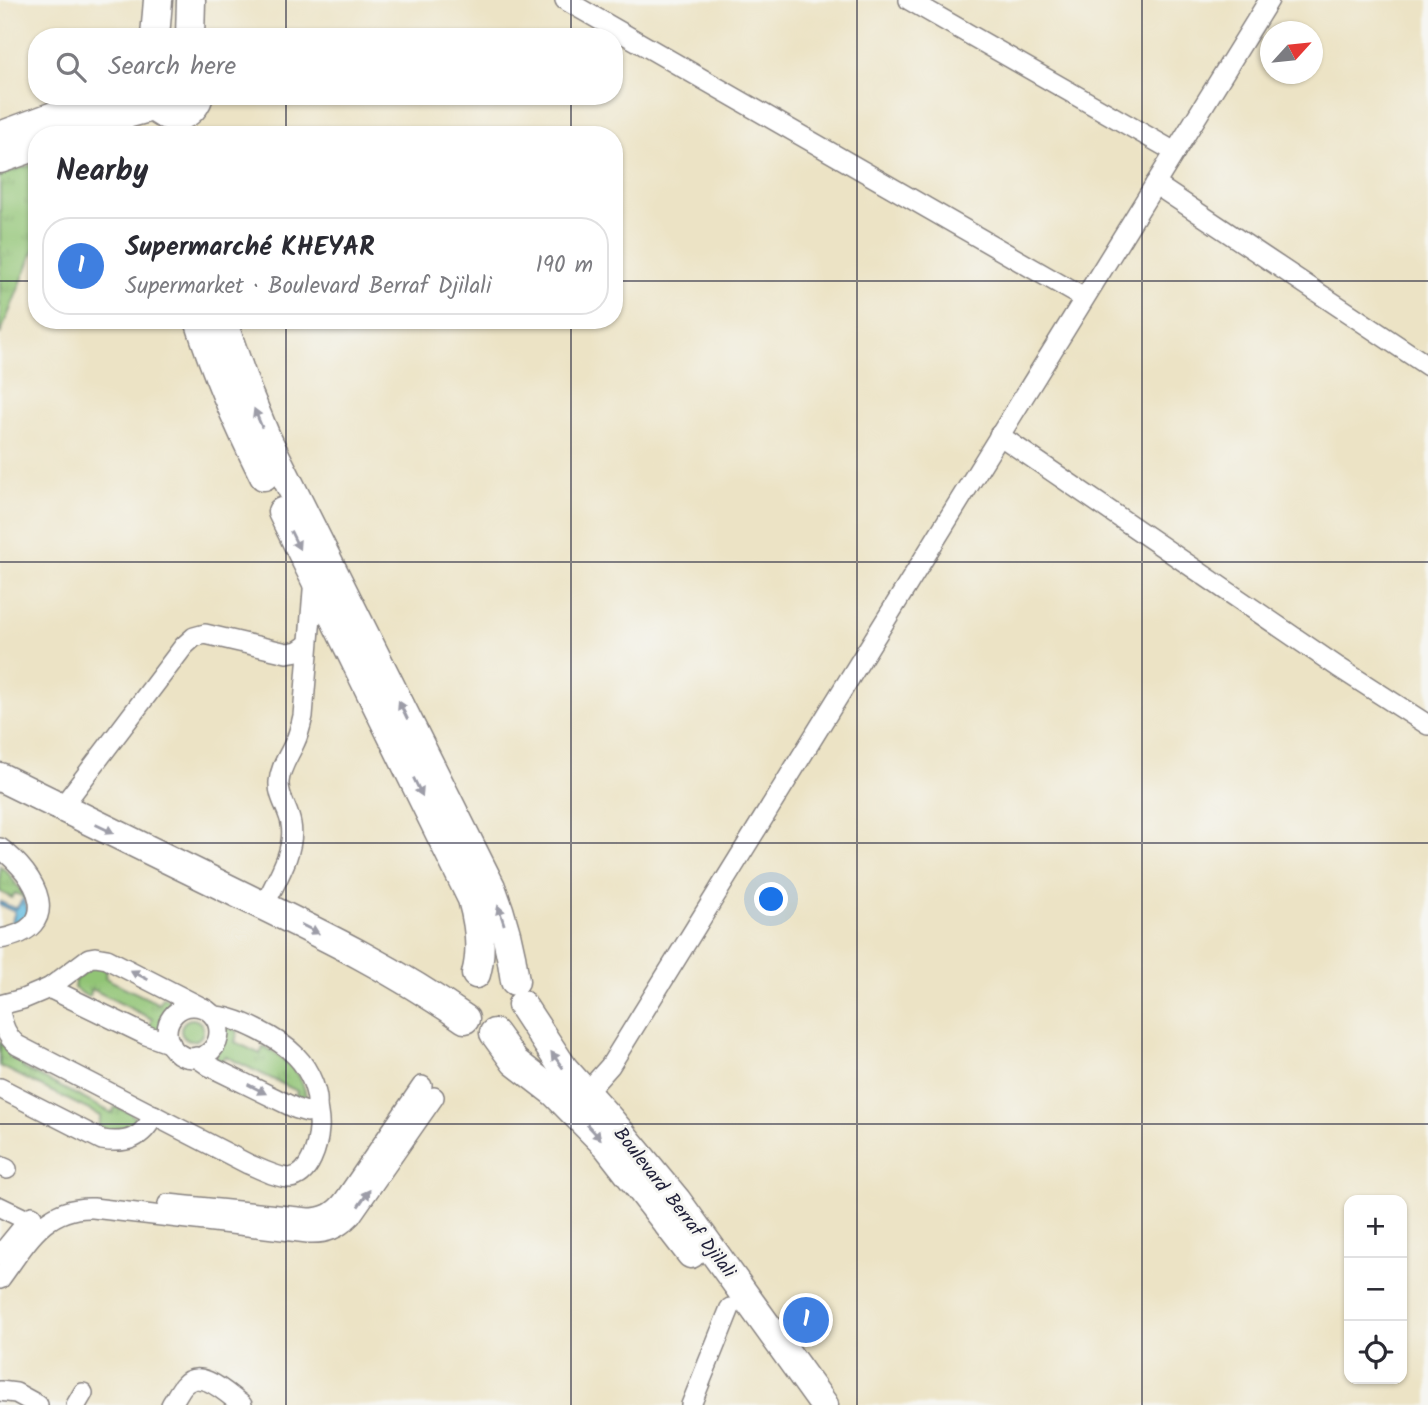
<!DOCTYPE html>
<html lang="en">
<head>
<meta charset="utf-8">
<style>
  :root { --surface:#fff; --page:#f2f2f3; --text:#2b2b33; --muted:#7c7c81; --line:#e1e1e2; --accent:#c8321e }
  body { margin:0; font-family:Kalam,sans-serif; background:var(--page); color:var(--text) }
  .controls { position:absolute; right:21px; bottom:21px; display:grid; overflow:hidden; border-radius:14px; box-shadow:0 2px 5px #0004 }
  .controls button { width:63px; height:63px; display:grid; place-items:center; padding:0; border:0; border-bottom:2px solid var(--line); background:var(--surface); color:var(--text); font:35px sans-serif }
  .compass { position:absolute; left:1260px; top:21px; width:63px; height:63px; border-radius:50%; background:var(--surface); box-shadow:0 2px 5px #0004; rotate:63deg }
  .you { position:absolute; left:772px; top:900px; width:24px; height:24px; margin:-18px; border:5px solid #fff; border-radius:50%; background:#1a73e8; box-shadow:0 0 0 10px #1a73e833 }
  .badge { display:grid; place-items:center; width:46px; height:46px; border-radius:50%; background:var(--accent); color:#fff; font-size:23px; font-weight:700 }
  .pin { position:absolute; translate:-50% -50%; border:4px solid #fff; box-shadow:0 2px 7px #0006 }
  .list { margin:0; padding:0; list-style:none }
  h2 { display:flex; justify-content:space-between; align-items:center; height:91px; margin:0; padding:0 28px; font-size:30px }
  h2 small { font-size:23px; font-weight:400; color:var(--muted) }
  .list li { display:grid; grid-template-columns:46px 1fr auto; gap:21px; align-items:center; box-sizing:border-box; height:98px; margin:0 14px 14px; padding:0 14px; border:2px solid var(--line); border-radius:28px }
  .list b { display:block; font-size:26px; white-space:nowrap }
  .list p { margin:0; font-size:23px; white-space:nowrap; color:var(--muted) }
  .list em { font-size:23px; font-style:normal; color:var(--muted) }
  .icon { flex:none; width:38px; height:38px; fill:none; stroke:currentColor; stroke-width:2; stroke-linecap:round; stroke-linejoin:round }
  .map { position:relative; flex:none; width:1428px; height:1405px; overflow:hidden }
  .search { position:absolute; background:var(--surface); box-shadow:0 2px 5px #0004; left:28px; top:28px; width:595px; height:77px; display:flex; align-items:center; gap:18px; box-sizing:border-box; padding:0 24px; border-radius:28px; color:var(--muted); font-size:26px }
  .panel { position:absolute; background:var(--surface); box-shadow:0 2px 5px #0004; left:28px; top:126px; width:595px; height:203px; border-radius:28px }
  .map>svg:first-child { display:block }
  .grass { fill:url(#grass-tufts); stroke:#5a7358; stroke-width:2 }
  .water { fill:url(#water-waves); stroke:#426e8e; stroke-width:2 }
  .lines { fill:none; stroke-linecap:round; stroke-linejoin:round }
  .minor-casing { stroke:#878280; stroke-width:22 }
  .highway-casing { stroke:#878280; stroke-width:31 }
  .minor { stroke:#fff; stroke-width:19 }
  .highway { stroke:#fff; stroke-width:28 }
  .oneway { fill:#9c9ca7 }
  .grid { fill:none; stroke:#22223b; stroke-width:2; stroke-opacity:0.55 }
  .labels { text-anchor:middle; dominant-baseline:central; stroke-width:6; stroke-linejoin:round; paint-order:stroke }
  .street-label { font-size:19px; fill:#22223b; stroke:#f6f6f2 }
</style>
</head>
<body>
<div class="map">
<svg width="1428" height="1405" viewBox="0 0 1428 1405">
  <defs>
    <pattern id="grass-tufts" width="24" height="20" patternUnits="userSpaceOnUse" patternTransform="scale(1.75)"><rect width="24" height="20" fill="#91c475"/><path d="M3 7l-1-3M5 7V3M7 7l1-3M15 17l-1-3M17 17v-4M19 17l1-3" fill="none" stroke="#7da866"/></pattern>
    <pattern id="water-waves" width="16" height="10" patternUnits="userSpaceOnUse" patternTransform="scale(1.75)"><rect width="16" height="10" fill="#62bbe0"/><path d="M0 5q4-4 8 0t8 0" fill="none" stroke="#55a0c1"/></pattern>
  </defs>
  <rect width="100%" height="100%" fill="#f6f6f2"/>
  <filter id="ink" filterUnits="userSpaceOnUse"><feTurbulence type="fractalNoise" baseFrequency=".0143" numOctaves="2"/><feDisplacementMap in="SourceGraphic" scale="14" xChannelSelector="R" yChannelSelector="G"/><feConvolveMatrix kernelMatrix="1 2 1 2 8 2 1 2 1" color-interpolation-filters="sRGB"/></filter>
  <filter id="wash" filterUnits="userSpaceOnUse"><feTurbulence type="fractalNoise" baseFrequency=".00686" numOctaves="4" result="noise"/><feDisplacementMap in="SourceGraphic" scale="28" xChannelSelector="R" yChannelSelector="G"/><feGaussianBlur stdDeviation="1.57" result="paint"/><feColorMatrix in="noise" values="0 0 0 0 0 0 0 0 0 0 0 0 0 0 0 0 0 1.4 0 .05"/><feComposite in="paint" operator="in"/></filter>
  <g filter="url(#wash)">
    <rect width="100%" height="100%" fill="#ece3c5"/>
    <!-- grass -->
    <g class="grass">
      <path d="M37,163V242L0,335V175Z"/>
      <path d="M0,866L8,873L26,898L15,893L12,898L0,892Z"/>
      <path d="M93,965L107,969L105,978L159,1004L163,997L175,1002C162,1009 160,1019 160,1033L149,1028L152,1019L92,989L88,997L74,988L75,980Z"/>
      <circle cx="192" cy="1030" r="11"/>
      <path d="M225,1026L238,1031L235,1042L260,1054L264,1046C288,1062 302,1070 307,1100L305,1102L295,1098L297,1091L225,1056L220,1064L211,1058C222,1050 225,1040 225,1026Z"/>
      <path d="M0,1042L10,1051L26,1060L23,1068L112,1113L115,1107L130,1112L136,1119L135,1125L121,1130L112,1129L111,1132L98,1126L101,1116L0,1066Z"/>
    </g>
    <!-- water -->
    <path class="water" d="M23,899L29,914L24,922L10,926L15,912L0,905V902L16,909Z"/>
  </g>
  <g filter="url(#ink)">
    <g class="lines">
      <defs>
        <g id="minor">
          <path d="M565,0L1084,298"/>
          <path d="M909,0L1175,152"/>
          <path d="M1155,184L1428,366"/>
          <path d="M999,435L1338,667L1428,725"/>
          <path d="M62,807L184,646L194,637L205,634L287,653L298,651L308,644"/>
          <path d="M0,848C37,875 66,928 0,939"/>
          <path d="M264,906C275,882 296,851 291,824C289,810 278,797 279,782C280,767 289,756 295,742C299,734 301,725 303,716L314,578"/>
          <path d="M49,988L146,1035L171,1044"/>
          <path d="M0,1005L23,999L49,988L89,958L95,957L107,959L199,1006"/>
          <circle cx="193" cy="1032" r="26"/>
          <path d="M0,1012C3,1025 6,1036 17,1045L248,1164C261,1169 277,1178 290,1178C310,1176 318,1145 319,1128C320,1121 318,1114 317,1106"/>
          <path d="M196,1057L209,1066L297,1109L307,1112L316,1109C319,1101 316,1092 313,1083C309,1073 304,1064 296,1056C280,1039 236,1016 214,1016"/>
          <path d="M0,1088L102,1140C127,1144 143,1138 154,1115"/>
          <path d="M585,1094L610,1066L1269,0"/>
          <path d="M0,1166L7,1169"/>
          <path d="M168,1204L308,1218C324,1218 334,1213 344,1200L422,1086"/>
          <path d="M0,1207L27,1220"/>
          <path d="M0,1255L32,1216"/>
          <path d="M0,1279C26,1244 44,1206 93,1208L308,1233C327,1234 338,1229 351,1216L434,1097"/>
          <path d="M0,1391L16,1393L38,1405"/>
          <path d="M76,1405L83,1393"/>
          <path d="M171,1405C175,1399 179,1391 183,1386C200,1366 227,1394 242,1405"/>
          <path d="M691,1405L730,1308"/>
        </g>
        <g id="highway">
          <path d="M155,37L158,0"/>
          <path d="M190,37L191,0"/>
          <path d="M147,96C158,122 190,124 199,96"/>
          <path d="M70,135L123,115L152,107"/>
          <path d="M0,136L108,96"/>
          <path d="M0,159L37,146"/>
          <path d="M199,320C216,374 239,426 264,476"/>
          <path d="M222,320L247,391L266,437L491,887C503,918 511,948 515,981"/>
          <path d="M282,512L472,899C479,924 483,949 476,974"/>
          <path d="M0,777C82,817 163,857 245,897C321,934 396,970 465,1019"/>
          <path d="M522,1005L564,1069L610,1120L677,1201L824,1405"/>
          <path d="M494,1033L515,1062L555,1093L608,1147L691,1254"/>
        </g>
      </defs>
      <!-- minor casing -->
      <use href="#minor" class="minor-casing"/>
      <!-- highway casing -->
      <use href="#highway" class="highway-casing"/>
      <!-- minor -->
      <use href="#minor" class="minor"/>
      <!-- highway -->
      <use href="#highway" class="highway"/>
    </g>
    <!-- one-way arrows -->
    <defs><path id="oneway-solid" d="M-6-.8H1V-3.2L6.5 0L1 3.2V.8H-6Z" transform="scale(1.75)"/></defs>
    <g class="oneway">
      <use href="#oneway-solid" transform="translate(258 418) rotate(-113)"/>
      <use href="#oneway-solid" transform="translate(295 540) rotate(64)"/>
      <use href="#oneway-solid" transform="translate(403 710) rotate(-116)"/>
      <use href="#oneway-solid" transform="translate(418 787) rotate(64)"/>
      <use href="#oneway-solid" transform="translate(105 829) rotate(26)"/>
      <use href="#oneway-solid" transform="translate(501 915) rotate(-108)"/>
      <use href="#oneway-solid" transform="translate(310 929) rotate(27)"/>
      <use href="#oneway-solid" transform="translate(139 975) rotate(-153)"/>
      <use href="#oneway-solid" transform="translate(557 1060) rotate(-126)"/>
      <use href="#oneway-solid" transform="translate(257 1089) rotate(27)"/>
      <use href="#oneway-solid" transform="translate(594 1132) rotate(47)"/>
      <use href="#oneway-solid" transform="translate(364 1198) rotate(-55)"/>
    </g>
  </g>
  <!-- grid -->
  <path class="grid" d="M286,0V37M571,0V37M857,0V1405M1142,0V1405M286,96V135M571,96V135M0,281H37M614,281H1428M286,320V1405M571,320V1405M0,562H1428M0,843H1428M0,1124H1428"/>
  <g class="labels">
    <!-- street labels -->
    <g class="street-label">
      <text transform="translate(674 1203) rotate(52)">Boulevard Berraf Djilali</text>
    </g>
  </g>
</svg>
<div class="controls">
<button>+</button>
<button>−</button>
<button><svg class="icon" aria-label="locate" viewBox="0 0 24 24"><circle cx="12" cy="12" r="6"/><path d="M12 2v4M12 18v4M2 12h4M18 12h4"/></svg></button>
</div>
<svg class="compass" viewBox="-18 -18 36 36"><path d="M0-13l5 13h-10z" fill="#e53935"/><path d="M0 13l5-13h-10z" fill="#7c7c81"/></svg>
<div class="you"></div>
<div class="pin badge" style="left:806px;top:1320px;background:#3f7fe0">1</div>
<div class="search"><svg class="icon" aria-label="search" viewBox="0 0 24 24"><circle cx="10" cy="10" r="6"/><path d="M15 15l6 6"/></svg>Search here</div>
<section class="panel">
<h2>Nearby<small></small></h2>
<ul class="list">
<li><span class="badge" style="background:#3f7fe0">1</span><div><b>Supermarché KHEYAR</b><p>Supermarket · Boulevard Berraf Djilali</p></div><em>190 m</em></li>
</ul>
</section>
</div>
</body>
</html>
